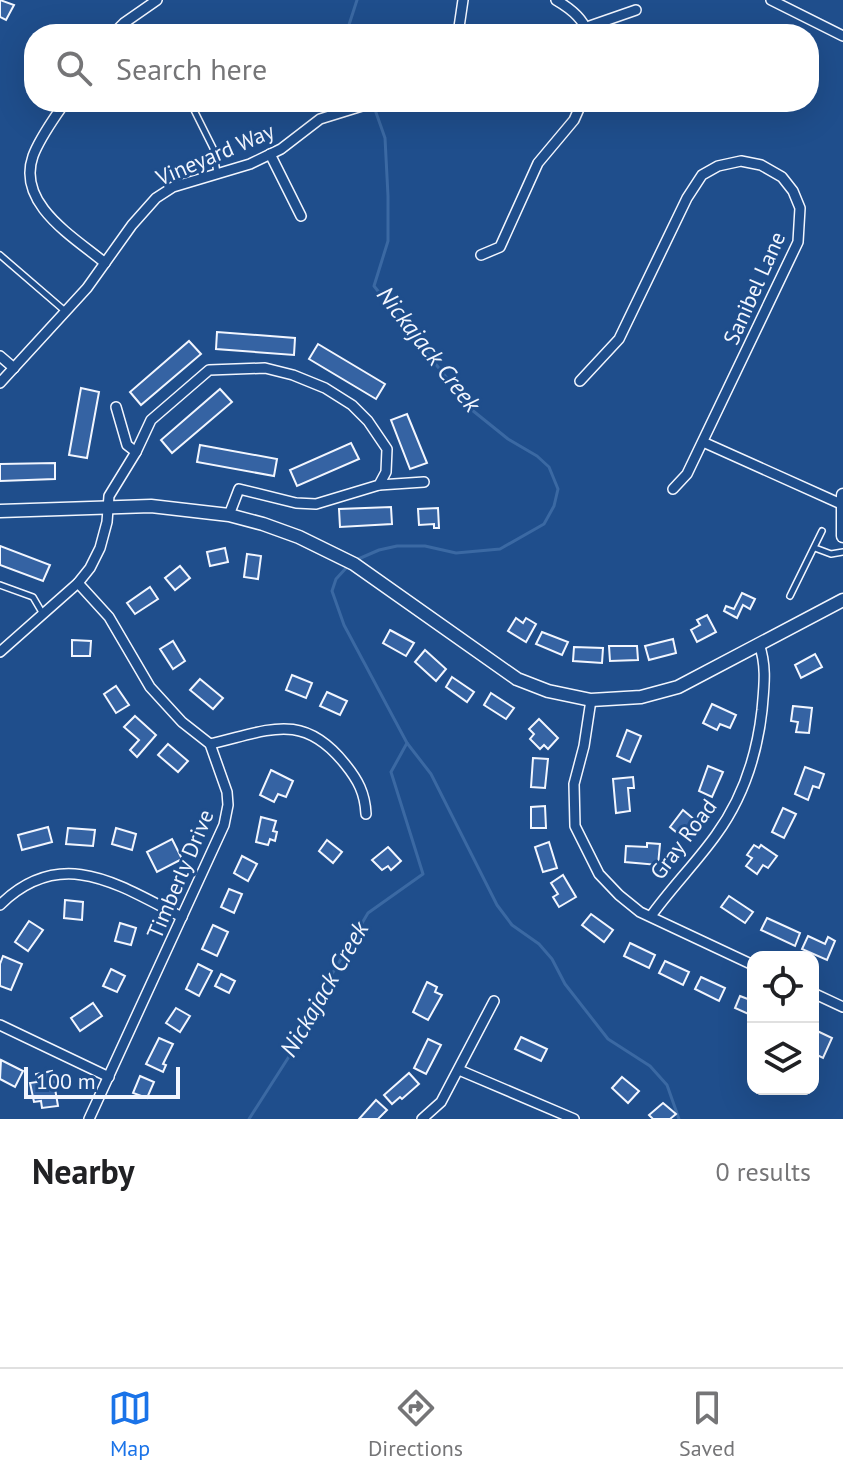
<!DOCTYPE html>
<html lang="en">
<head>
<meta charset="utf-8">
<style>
  :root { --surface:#fff; --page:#f2f2f2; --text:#202124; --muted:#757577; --line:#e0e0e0; --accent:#1a73e8 }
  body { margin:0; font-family:"PT Sans",sans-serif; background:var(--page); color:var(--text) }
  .controls { position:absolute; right:24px; bottom:24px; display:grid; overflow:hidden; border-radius:16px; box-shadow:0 8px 32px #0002 }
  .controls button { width:72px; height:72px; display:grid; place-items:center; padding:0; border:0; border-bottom:2px solid var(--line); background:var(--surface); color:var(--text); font:40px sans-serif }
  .scale { position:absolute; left:24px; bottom:20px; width:156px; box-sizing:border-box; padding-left:8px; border:4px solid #f2f6ff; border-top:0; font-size:22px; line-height:28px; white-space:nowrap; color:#f2f6ff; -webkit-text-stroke:6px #1f4e8c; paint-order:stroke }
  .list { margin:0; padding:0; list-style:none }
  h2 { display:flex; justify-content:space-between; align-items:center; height:104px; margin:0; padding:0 32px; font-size:34px }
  h2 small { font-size:26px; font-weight:400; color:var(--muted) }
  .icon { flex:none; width:44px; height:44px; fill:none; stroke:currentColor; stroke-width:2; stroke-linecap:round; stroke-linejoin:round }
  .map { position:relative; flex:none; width:843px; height:1119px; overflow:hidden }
  .search { position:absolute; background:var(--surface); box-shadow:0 8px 32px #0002; left:24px; right:24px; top:24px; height:88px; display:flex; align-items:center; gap:20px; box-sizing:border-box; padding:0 28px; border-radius:32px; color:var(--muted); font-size:30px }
  .sheet { height:248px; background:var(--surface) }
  nav { display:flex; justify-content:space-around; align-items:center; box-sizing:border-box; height:112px; border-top:2px solid var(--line); background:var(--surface); font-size:22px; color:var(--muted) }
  nav a { display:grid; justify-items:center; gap:4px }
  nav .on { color:var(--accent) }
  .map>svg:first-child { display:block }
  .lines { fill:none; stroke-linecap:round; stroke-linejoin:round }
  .stream { stroke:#3b69a3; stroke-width:3 }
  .building { fill:#3563a3; stroke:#f2f6ff; stroke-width:2 }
  .service-casing { stroke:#f2f6ff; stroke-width:8 }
  .minor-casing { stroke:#f2f6ff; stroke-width:12 }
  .tertiary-casing { stroke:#f2f6ff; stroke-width:15 }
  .service { stroke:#1f4e8c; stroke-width:5 }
  .minor { stroke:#1f4e8c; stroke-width:9 }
  .tertiary { stroke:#1f4e8c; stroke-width:12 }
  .labels { text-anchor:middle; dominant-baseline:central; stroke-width:6; stroke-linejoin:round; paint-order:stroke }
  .street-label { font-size:22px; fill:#f2f6ff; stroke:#1f4e8c }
  .water-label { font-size:24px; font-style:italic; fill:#f2f6ff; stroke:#1f4e8c }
</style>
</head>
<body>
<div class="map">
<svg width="843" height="1119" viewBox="0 0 843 1119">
  <rect width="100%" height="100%" fill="#1f4e8c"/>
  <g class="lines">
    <!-- stream -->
    <g class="stream">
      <path d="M346,34L357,0"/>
      <path d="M356,560L379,550L397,546H425L456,553L500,549L544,524L554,506L558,489L549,467L537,456L508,439L472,410L374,286L388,241V196L385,138L373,104"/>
      <path d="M347,567L336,579L332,591L344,625L407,743L431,774L497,905L512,925L539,944L552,959L565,984L608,1039L650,1066L667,1085L679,1119"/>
      <path d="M249,1119L290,1055L292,1042L368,913L423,874L391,772L407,743"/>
    </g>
  </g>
  <!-- building -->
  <g class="building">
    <path d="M0,0L14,5L6,20L0,17Z"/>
    <path d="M217,332L295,338L294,355L216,349Z"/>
    <path d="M189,341L201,354L141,405L130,392Z"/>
    <path d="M318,344L385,384L376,399L309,359Z"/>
    <path d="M81,388L99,392L87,458L69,455Z"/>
    <path d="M220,389L232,402L172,453L161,440Z"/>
    <path d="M407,414L427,463L410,469L391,420Z"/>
    <path d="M351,443L359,459L297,486L290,470Z"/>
    <path d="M200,445L277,459L274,476L197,462Z"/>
    <path d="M55,463V479L0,481V464Z"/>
    <path d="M391,507L392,524L340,527L339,509Z"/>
    <path d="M438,508L439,528H434V524L419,525L418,509Z"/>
    <path d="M0,546L50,565L43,581L0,565Z"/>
    <path d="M225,548L228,562L210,566L207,552Z"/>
    <path d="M247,554L261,556L258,579L244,577Z"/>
    <path d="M180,566L190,578L175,590L165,578Z"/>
    <path d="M150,587L158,599L135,614L127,603Z"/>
    <path d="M742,593L755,599L750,609L743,605L737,618L724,611L726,606L734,609Z"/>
    <path d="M707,615L716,632L697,642L691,630L700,625L697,620Z"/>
    <path d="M516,618L523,623L526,618L536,624L526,642L508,631Z"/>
    <path d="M390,630L414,643L406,656L383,643Z"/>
    <path d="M542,632L568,642L562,655L536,644Z"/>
    <path d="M673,639L676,653L649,660L645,646Z"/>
    <path d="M72,640L91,641L90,656H72Z"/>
    <path d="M173,641L185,661L173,669L160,649Z"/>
    <path d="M609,646H637L638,660L610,661Z"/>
    <path d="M574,647L603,648L602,663L573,661Z"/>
    <path d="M425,650L446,669L436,681L415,662Z"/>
    <path d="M815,654L822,667L801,678L795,665Z"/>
    <path d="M292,675L312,683L306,698L286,690Z"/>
    <path d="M452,677L474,692L467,702L446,687Z"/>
    <path d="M200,679L223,698L213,709L190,690Z"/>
    <path d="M116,686L129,705L116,713L104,694Z"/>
    <path d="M327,692L347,701L340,715L320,706Z"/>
    <path d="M491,693L514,708L506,719L484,705Z"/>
    <path d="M712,704L736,715L730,728L720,724L717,730L703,723Z"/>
    <path d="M793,706L812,708L809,733L796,732L798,722L791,721Z"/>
    <path d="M135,716L156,735L137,757L130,750L139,740L124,727Z"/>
    <path d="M539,719L558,738L548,749L544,745L540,749L530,739L534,734L529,729Z"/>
    <path d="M627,730L641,736L630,762L617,756Z"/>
    <path d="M168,744L188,761L178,772L158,755Z"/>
    <path d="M533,758L548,759L545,788L531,787Z"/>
    <path d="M708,766L723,772L712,797L699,791Z"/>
    <path d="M805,767L824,774L819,788L813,786L808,800L795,794Z"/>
    <path d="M271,770L293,781L286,797L278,794L274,802L260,795Z"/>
    <path d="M633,777L634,788H628L630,811L616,813L613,779Z"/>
    <path d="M545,806L546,828H531V807Z"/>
    <path d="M783,808L796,814L784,838L772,832Z"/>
    <path d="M683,810L695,820L681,836L670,827Z"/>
    <path d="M261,817L276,821L273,831L277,832L275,841L270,839L268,845L256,842Z"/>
    <path d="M48,827L52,842L22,850L18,835Z"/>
    <path d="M68,828L95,830L93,846L66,844Z"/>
    <path d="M116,828L136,834L132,850L112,844Z"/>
    <path d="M172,839L182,859L157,872L147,852Z"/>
    <path d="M327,840L342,852L333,863L319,851Z"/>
    <path d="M549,842L557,868L543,872L535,847Z"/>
    <path d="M647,843L660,844L658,865L625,862L626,846L647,847Z"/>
    <path d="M754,845L759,848L761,845L777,856L768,868L763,865L757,874L746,866L752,858L747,855Z"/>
    <path d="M388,847L401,861L391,870L388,866L382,870L372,860Z"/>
    <path d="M242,856L257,864L248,881L234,873Z"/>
    <path d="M563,875L576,897L559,907L553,897L558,894L551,883Z"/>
    <path d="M229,889L242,894L234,913L221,907Z"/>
    <path d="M729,896L753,912L745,923L721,907Z"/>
    <path d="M65,900L83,902L82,920L64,918Z"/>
    <path d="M591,914L613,930L604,942L582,925Z"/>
    <path d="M767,918L800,933L795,946L761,930Z"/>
    <path d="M29,921L43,930L28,951L15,942Z"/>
    <path d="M120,923L136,928L131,945L115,941Z"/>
    <path d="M213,925L228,932L217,956L202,949Z"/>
    <path d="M808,936L825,944L828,937L835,941L827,960L802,949Z"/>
    <path d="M630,943L655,955L649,968L624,956Z"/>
    <path d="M3,956L22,964L11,990L0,986V964Z"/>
    <path d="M665,961L689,972L683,985L659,973Z"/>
    <path d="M198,964L212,971L199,996L186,989Z"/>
    <path d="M111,969L125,976L117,992L103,986Z"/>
    <path d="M221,974L235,981L229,993L215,986Z"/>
    <path d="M701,977L725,988L719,1001L695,989Z"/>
    <path d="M427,982L437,987L435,992L442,995L428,1020L413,1012Z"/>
    <path d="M740,996L753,1001V1016L735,1008Z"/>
    <path d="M93,1003L102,1016L80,1031L71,1018Z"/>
    <path d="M176,1008L190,1016L180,1032L166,1023Z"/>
    <path d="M813,1029L832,1038L823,1058L813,1053L815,1047Z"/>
    <path d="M521,1037L547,1049L541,1061L515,1049Z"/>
    <path d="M159,1038L173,1044L163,1064L166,1065L163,1072L146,1064Z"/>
    <path d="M428,1039L441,1045L426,1074L414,1068Z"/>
    <path d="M1,1060L23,1071L15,1087L0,1079Z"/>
    <path d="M52,1071L58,1106L42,1108L41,1101L34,1102L30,1083L37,1082L36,1074Z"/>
    <path d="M409,1073L419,1084L402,1099L400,1097L392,1104L384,1095Z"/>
    <path d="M140,1076L154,1082L147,1098L133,1093Z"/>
    <path d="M622,1077L639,1091L628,1103L612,1088Z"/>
    <path d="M376,1100L387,1110L378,1119H359Z"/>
    <path d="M663,1103L676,1114L670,1119H653L649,1115Z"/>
  </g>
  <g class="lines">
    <defs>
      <g id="service">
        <path d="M192,106L213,148L217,173"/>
        <path d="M0,255L65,311"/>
        <path d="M815,548L831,554L843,552"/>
        <path d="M0,585L33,597L43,614"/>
        <path d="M790,596L822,531"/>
      </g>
      <g id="minor">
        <path d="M556,0C568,7 585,19 587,34"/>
        <path d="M771,0L843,36"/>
        <path d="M587,27L636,10"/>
        <path d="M113,34L124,23L157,0"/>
        <path d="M458,34L463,0"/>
        <path d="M65,102C54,119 40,137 33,156C16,204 74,237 105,263"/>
        <path d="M270,154L301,216"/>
        <path d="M481,255L500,247L538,163L574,120L582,102"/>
        <path d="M0,356L14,368"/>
        <path d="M580,381L619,339L687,198L702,175L718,166L741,161L761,165L782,177L793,191L800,208L798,242L687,474L673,489"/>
        <path d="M0,383L87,288L132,225L156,198L173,187L250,164L281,149L320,119L375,102"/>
        <path d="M116,407L127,445L136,452"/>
        <path d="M703,442L841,504"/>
        <path d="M379,485L424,482"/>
        <path d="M78,583L109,617L150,687L182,722L210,744L227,792L228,805L224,825L89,1119"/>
        <path d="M0,652L78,583L90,568L100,548L107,522L109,496L136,452L151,420L209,370L265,368L293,375L325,388L352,405L368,421L387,449L386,472L379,485L316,504L296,503L239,489L229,515"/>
        <path d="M591,700L584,746L574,784L575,826L599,874L619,895L640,912L753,965"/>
        <path d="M210,744C268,731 302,710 345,764C358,780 365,793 366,814"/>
        <path d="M0,905C62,844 120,886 182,917"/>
        <path d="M651,916C671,888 696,863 716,835C743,798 757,755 762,710C764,687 767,666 759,644"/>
        <path d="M813,993L843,1007"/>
        <path d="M0,1025L109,1077"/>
        <path d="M459,1070L574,1119"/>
        <path d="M422,1119L441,1102L494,1001"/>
      </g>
      <g id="tertiary">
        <path d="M843,495V536"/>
        <path d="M0,511L151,506L229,515L263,524L299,537L354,564L517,679L548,691L591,700L641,697L678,687L843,600"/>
      </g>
    </defs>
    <!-- service casing -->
    <use href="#service" class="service-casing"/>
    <!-- minor casing -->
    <use href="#minor" class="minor-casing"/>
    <!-- tertiary casing -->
    <use href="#tertiary" class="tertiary-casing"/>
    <!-- service -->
    <use href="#service" class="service"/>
    <!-- minor -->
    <use href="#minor" class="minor"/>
    <!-- tertiary -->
    <use href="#tertiary" class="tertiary"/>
  </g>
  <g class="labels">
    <!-- street labels -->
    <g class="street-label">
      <text transform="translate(215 154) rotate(-23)">Vineyard Way</text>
      <text transform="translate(754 288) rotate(-66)">Sanibel Lane</text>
      <text transform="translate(683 839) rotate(-53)">Gray Road</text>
      <text transform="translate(180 874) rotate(-67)">Timberly Drive</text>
    </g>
    <!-- water labels -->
    <g class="water-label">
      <text transform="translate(429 349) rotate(52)">Nickajack Creek</text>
      <text transform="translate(324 989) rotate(-60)">Nickajack Creek</text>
    </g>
  </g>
</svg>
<div class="controls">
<button><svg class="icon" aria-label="locate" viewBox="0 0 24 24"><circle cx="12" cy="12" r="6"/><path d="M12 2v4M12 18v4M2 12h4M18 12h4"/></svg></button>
<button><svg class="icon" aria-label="layers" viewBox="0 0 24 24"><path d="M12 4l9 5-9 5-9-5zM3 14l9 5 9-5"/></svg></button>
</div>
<div class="scale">100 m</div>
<div class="search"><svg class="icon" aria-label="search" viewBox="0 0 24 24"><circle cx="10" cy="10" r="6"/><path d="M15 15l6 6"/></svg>Search here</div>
</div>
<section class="sheet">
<h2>Nearby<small>0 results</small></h2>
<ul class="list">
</ul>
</section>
<nav>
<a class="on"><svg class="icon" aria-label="map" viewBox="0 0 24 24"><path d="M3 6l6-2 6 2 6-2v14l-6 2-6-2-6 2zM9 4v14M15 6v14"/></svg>Map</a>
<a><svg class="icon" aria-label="directions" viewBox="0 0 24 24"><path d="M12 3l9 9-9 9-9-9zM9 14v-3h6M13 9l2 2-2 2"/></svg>Directions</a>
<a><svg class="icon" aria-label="saved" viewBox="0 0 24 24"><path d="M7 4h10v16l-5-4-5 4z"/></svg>Saved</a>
</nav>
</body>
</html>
